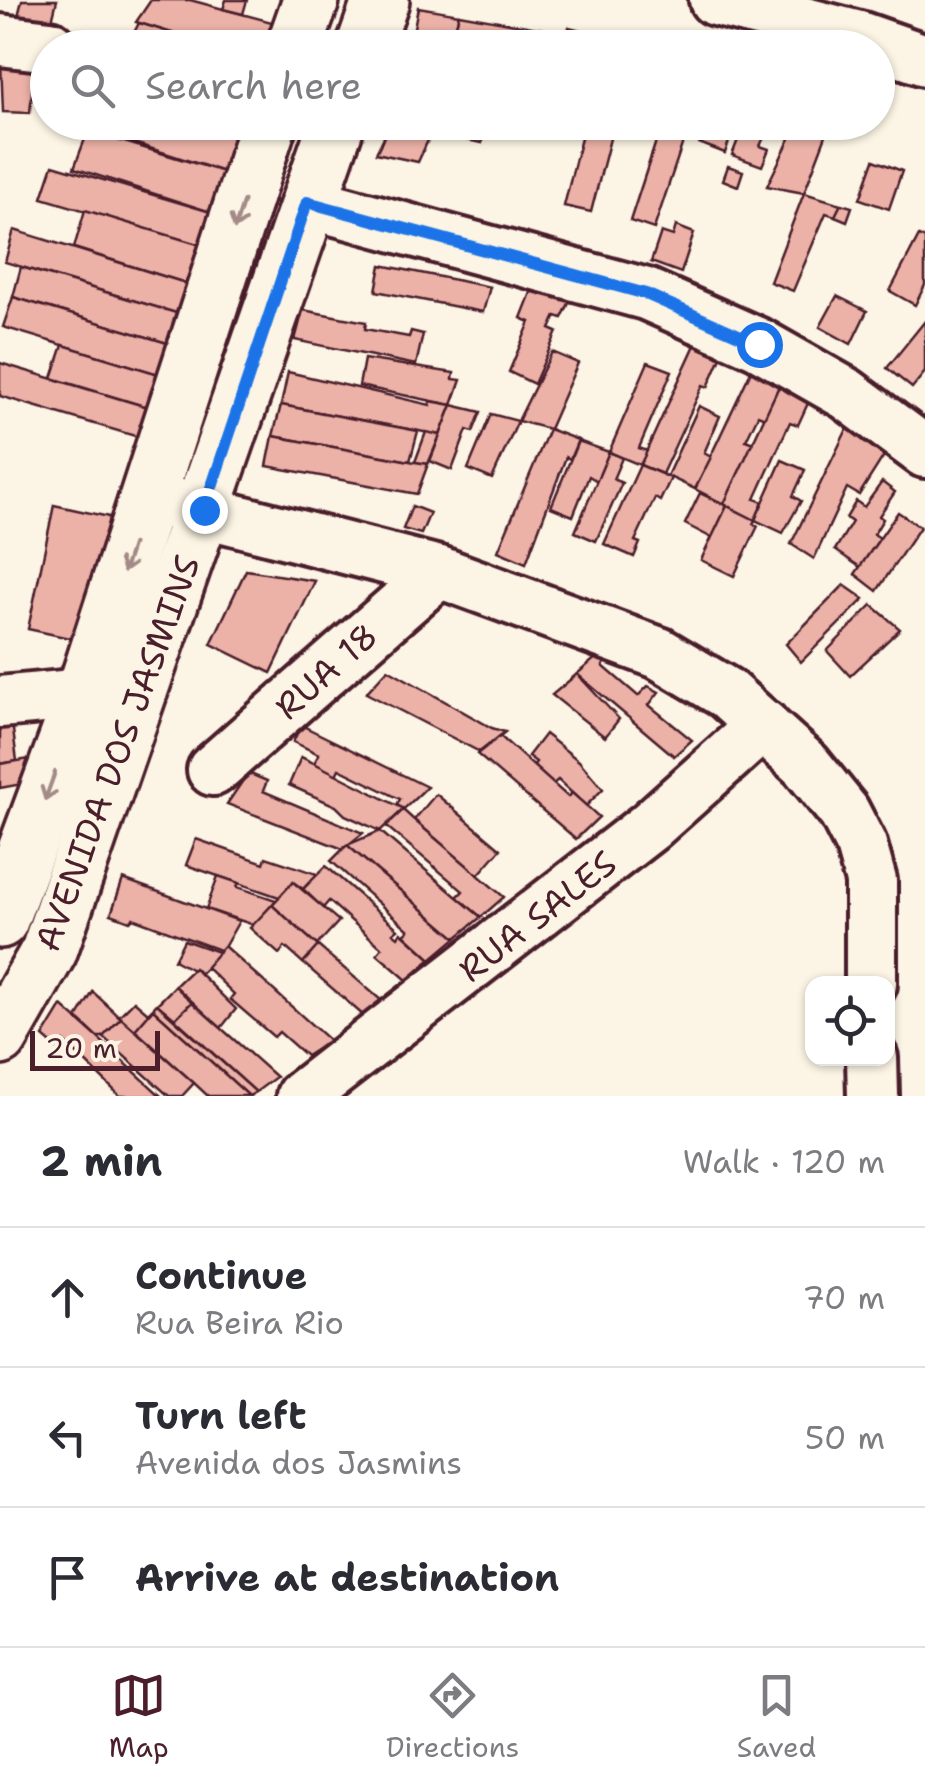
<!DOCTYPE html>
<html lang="en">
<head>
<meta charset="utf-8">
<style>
  :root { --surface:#fff; --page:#f2f2f3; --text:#2b2b33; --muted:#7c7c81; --line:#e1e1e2; --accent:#4a1f2b }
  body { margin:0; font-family:"Shantell Sans",sans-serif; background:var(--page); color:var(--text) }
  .controls { position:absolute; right:30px; bottom:30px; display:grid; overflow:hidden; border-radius:20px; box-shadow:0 2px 8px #0004 }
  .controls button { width:90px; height:90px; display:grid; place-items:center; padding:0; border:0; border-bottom:2px solid var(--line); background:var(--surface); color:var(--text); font:50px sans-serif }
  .scale { position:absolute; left:30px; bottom:25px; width:130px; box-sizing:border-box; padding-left:10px; border:5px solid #4a1f2b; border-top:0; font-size:28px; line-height:35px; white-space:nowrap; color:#4a1f2b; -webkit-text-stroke:8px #fcf5e5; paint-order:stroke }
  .stop { position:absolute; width:30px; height:30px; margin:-22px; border:8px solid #1a73e8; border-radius:50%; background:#fff }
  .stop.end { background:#1a73e8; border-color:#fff; box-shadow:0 2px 10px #0008 }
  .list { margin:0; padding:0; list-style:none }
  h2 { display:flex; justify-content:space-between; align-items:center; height:130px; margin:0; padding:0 40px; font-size:42px }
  h2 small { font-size:32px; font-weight:400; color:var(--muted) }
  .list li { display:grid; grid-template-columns:65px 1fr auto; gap:30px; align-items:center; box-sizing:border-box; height:140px; padding:0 40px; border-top:2px solid var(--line) }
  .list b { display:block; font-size:38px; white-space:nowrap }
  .list p { margin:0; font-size:32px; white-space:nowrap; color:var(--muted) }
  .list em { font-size:32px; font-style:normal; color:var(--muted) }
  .icon { flex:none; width:55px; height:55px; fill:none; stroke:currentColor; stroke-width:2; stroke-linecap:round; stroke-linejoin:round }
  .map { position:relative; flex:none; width:925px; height:1096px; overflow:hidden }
  .search { position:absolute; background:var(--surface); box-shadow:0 2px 8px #0004; left:30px; right:30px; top:30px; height:110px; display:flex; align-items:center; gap:25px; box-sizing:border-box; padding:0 35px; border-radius:55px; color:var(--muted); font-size:38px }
  .sheet { height:550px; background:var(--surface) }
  nav { display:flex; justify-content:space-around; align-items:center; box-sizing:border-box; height:140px; border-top:2px solid var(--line); background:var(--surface); font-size:28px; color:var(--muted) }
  nav a { display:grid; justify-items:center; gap:5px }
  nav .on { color:var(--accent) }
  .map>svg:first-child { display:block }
  .building { fill:#ecb2a8; stroke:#4a1f2b; stroke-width:2.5 }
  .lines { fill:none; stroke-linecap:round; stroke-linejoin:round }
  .minor-casing { stroke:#4a1f2b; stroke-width:58 }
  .major-casing { stroke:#4a1f2b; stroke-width:62 }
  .minor { stroke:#fcf5e5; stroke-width:50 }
  .major { stroke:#fcf5e5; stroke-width:55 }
  .oneway { stroke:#a38a88 }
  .route { stroke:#1a73e8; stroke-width:12 }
  .labels { text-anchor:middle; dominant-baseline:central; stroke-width:10; stroke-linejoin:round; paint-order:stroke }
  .street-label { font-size:35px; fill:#4a1f2b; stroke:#fcf5e5 }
</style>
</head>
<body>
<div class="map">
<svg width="925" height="1096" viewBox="0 0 925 1096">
  <rect width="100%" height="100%" fill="#fcf5e5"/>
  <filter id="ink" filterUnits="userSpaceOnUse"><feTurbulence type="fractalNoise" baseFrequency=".01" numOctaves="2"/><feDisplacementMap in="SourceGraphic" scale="20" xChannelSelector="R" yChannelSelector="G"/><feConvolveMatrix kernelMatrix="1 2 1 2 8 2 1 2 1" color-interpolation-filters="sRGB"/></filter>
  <g filter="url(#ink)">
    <!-- building -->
    <g class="building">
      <path d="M22,0H57L49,33L16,24Z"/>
      <path d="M151,0H190L283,25L275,48H220L136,22Z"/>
      <path d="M226,0H247L243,14L223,9Z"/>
      <path d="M418,7L459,14L452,42L413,33Z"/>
      <path d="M459,14L560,32L556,48H484L452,42Z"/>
      <path d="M139,23L172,33L169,42L188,48H126Z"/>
      <path d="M569,27L593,33L589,48H565Z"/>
      <path d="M47,60L42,81L33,82L30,113L3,112L1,62Z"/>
      <path d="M69,122H169L207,134L210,127L238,136L227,173Z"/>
      <path d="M386,122H486L482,143L426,132L424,138L382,130Z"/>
      <path d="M585,122L613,127L591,212L564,206Z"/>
      <path d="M642,122H672L668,133Z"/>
      <path d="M706,122H736L725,153L699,143Z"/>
      <path d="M745,122L767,131L760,146L769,149L762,166L732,155Z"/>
      <path d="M798,122H831L804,193L767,186Z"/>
      <path d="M660,129L684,139L654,229L630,221Z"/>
      <path d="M88,131L227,173L214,213L74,168Z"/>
      <path d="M387,131L429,138L418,162L376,153Z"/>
      <path d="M874,160L902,171L889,209L860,199Z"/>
      <path d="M53,165L214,213L204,246L42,198Z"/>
      <path d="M728,166L743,171L738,186L723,180Z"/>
      <path d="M804,193L841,204L835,216L826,213L793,291L770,282Z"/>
      <path d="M841,204L852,207L847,221L835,216Z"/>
      <path d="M85,210L204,246L192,285L74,248Z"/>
      <path d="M676,226L694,233L681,273L651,262L661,232L673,236Z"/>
      <path d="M14,230L192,285L183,315L5,262Z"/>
      <path d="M919,236L925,239V285L915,305L890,291Z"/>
      <path d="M381,265L490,287L483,312L376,291Z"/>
      <path d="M21,267L183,315L174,345L13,297Z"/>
      <path d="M532,290L570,301L562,318L556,316L550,329L557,332L534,384L509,372L530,322L521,318Z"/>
      <path d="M837,296L867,311L851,344L820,327Z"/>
      <path d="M13,297L174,345L165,376L3,327Z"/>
      <path d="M303,310L366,322L365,329L409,337L411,331L423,334L416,365L295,340Z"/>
      <path d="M925,321V372L912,388L887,368Z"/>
      <path d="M63,345L165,376L154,409L52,378Z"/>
      <path d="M695,345L721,357L708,387L703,385L662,474L640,465Z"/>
      <path d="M552,352L578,363L549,429L518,421Z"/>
      <path d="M364,359L454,373L453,379L461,380L452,405L359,386Z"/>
      <path d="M648,362L672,371L639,448L647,451L640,465L609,452Z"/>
      <path d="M0,363L154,409L145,439L0,396Z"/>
      <path d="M751,371L780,384L765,418L758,415L746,440L753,443L724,504L695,489Z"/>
      <path d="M288,372L430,405V401L452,405L440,435L281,405Z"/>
      <path d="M780,384L809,401L798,425L790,422L755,499L763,502L755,520L724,504Z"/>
      <path d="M281,405L418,431L410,461L273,436Z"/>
      <path d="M452,405L481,412L473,432L467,430L452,470L430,461Z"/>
      <path d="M699,406L720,416L704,453L711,457L695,489L667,476Z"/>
      <path d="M491,414L518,421L492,479L468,469Z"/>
      <path d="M848,427L887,451L859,495L847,488L814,559L791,544Z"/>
      <path d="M549,429L578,440L570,459L566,457L526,563L498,551Z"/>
      <path d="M426,432L440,435L428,464L415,462Z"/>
      <path d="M273,436L415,462L428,464L417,494L267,466Z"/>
      <path d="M578,441L609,452L597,481L589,476L573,516L551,507Z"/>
      <path d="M609,452L622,458L613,479L622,483L596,541L575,532Z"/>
      <path d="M782,460L805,470L793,496L801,501L783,533L755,520Z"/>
      <path d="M640,465L671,478L660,501L655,498L635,541L640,543L634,557L604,544Z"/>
      <path d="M882,482L895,492L879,516L883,519L874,534L880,538L860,567L835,550L852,522L846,518L856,501L864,507Z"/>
      <path d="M700,493L727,506L712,538L685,524Z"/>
      <path d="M54,505L109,517L83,641L28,629Z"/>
      <path d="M412,506L430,513L421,534L403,529Z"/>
      <path d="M727,506L755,520L753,524L758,526L734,576L701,560Z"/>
      <path d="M898,512L920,527L877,591L855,574Z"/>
      <path d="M246,570L315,581L271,673L211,644Z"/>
      <path d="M844,585L864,599L801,662L786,644Z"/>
      <path d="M872,605L900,629L850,676L827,651Z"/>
      <path d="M598,656L606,661L603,666L638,696L648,686L659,692L649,705L692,740L674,756L577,674Z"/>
      <path d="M388,669L492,728L505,732L480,752L366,693Z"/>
      <path d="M577,674L619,719L605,737L552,695Z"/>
      <path d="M11,714L17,761L0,764V716Z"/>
      <path d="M301,725L427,787L404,809L397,805L400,799L339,769L336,775L314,763L319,754L293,742Z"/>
      <path d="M545,734L579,761L603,789L586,806L558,780L553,784L533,766L536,762L528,756Z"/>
      <path d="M500,736L568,797L572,793L599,817L576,839L477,754Z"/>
      <path d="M47,756L33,782L0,788V764Z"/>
      <path d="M301,757L314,763L404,809L380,831L345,815L336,806L289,785Z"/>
      <path d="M248,773L267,781L263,791L363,833L343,849L227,804Z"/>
      <path d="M436,794L501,849L478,875L414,820Z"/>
      <path d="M403,810L414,820L504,897L481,917L457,897L463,891L386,826Z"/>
      <path d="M380,831L457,897L481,917L456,938L347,845Z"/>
      <path d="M196,839L264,863L266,857L317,874L303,889L293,882L279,897L186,865Z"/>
      <path d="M347,845L456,938L431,959L404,934L409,930L331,861Z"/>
      <path d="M326,866L398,929L393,933L398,937L401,932L431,959L407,980L377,954L382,948L329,901L323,908L303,889Z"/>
      <path d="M218,876L239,883L237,887L276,900L254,925L206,909Z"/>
      <path d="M123,879L206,909L239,921L222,951L133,918L130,921L111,914Z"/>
      <path d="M293,882L339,921L317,945L272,905Z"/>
      <path d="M272,905L318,946L303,963L285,947L279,954L250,928Z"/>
      <path d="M184,940L221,953L200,974L174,960Z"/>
      <path d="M224,946L330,1041L306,1056L279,1032L274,1037L230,999L234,994L206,967Z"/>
      <path d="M318,946L382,1001L364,1016L303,963Z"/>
      <path d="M194,968L236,1009L221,1028L175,986Z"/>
      <path d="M175,986L192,1002L175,1019L157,1004Z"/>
      <path d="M93,992L121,1018L103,1037H97L77,1018Z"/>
      <path d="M134,1001L148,1013L157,1004L256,1092L249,1096L153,1009L135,1030L119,1016Z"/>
      <path d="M192,1002L221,1028L276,1077L256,1092L175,1019Z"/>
      <path d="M62,1006L97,1037L161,1096H120L64,1041L57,1049L43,1037Z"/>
      <path d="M153,1009L249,1096H208L194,1083L135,1030Z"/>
      <path d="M121,1018L194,1083L182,1096H169L103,1037Z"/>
    </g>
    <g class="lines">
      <defs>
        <g id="minor">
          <path d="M715,0L859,37L925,60"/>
          <path d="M0,40L50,46"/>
          <path d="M307,202L646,294L759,344L847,394L925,452"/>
          <path d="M162,501L439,572L659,653L726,693L806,765L844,812L861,845L871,881V984"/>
          <path d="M0,702L84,694"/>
          <path d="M213,770L439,572"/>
          <path d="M872,1058L873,1096"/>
          <path d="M302,1096L649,827L763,725"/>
        </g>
        <g id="major">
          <path d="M294,48L311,0"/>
          <path d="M364,48L381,0"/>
          <path d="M0,920L84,694L269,122"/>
          <path d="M0,1037L49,951L337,122"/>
        </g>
      </defs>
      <!-- minor casing -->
      <use href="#minor" class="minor-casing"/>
      <!-- major casing -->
      <use href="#major" class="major-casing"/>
      <!-- minor -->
      <use href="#minor" class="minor"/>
      <!-- major -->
      <use href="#major" class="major"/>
    </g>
    <!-- one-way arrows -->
    <defs><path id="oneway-shaft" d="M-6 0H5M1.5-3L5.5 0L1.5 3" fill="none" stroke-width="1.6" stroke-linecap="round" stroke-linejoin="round" transform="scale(2.5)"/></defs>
    <g class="oneway">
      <use href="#oneway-shaft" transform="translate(239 215) rotate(108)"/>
      <use href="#oneway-shaft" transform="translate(128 558) rotate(108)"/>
      <use href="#oneway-shaft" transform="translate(50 786) rotate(110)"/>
    </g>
  </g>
  <g class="lines" filter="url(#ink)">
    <!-- route -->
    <path class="route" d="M204,510L307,202L646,294L759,344"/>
  </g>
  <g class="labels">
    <!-- street labels -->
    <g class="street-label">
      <text transform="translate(326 671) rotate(-42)">RUA 18</text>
      <text transform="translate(117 753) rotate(-70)">AVENIDA DOS JASMINS</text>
      <text transform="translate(537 916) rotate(-38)">RUA SALES</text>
    </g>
  </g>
</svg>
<div class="controls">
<button><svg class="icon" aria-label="locate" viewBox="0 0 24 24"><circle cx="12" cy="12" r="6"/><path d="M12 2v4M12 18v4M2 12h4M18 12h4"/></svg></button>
</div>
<div class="scale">20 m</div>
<div class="stop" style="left:759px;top:344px"></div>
<div class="stop end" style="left:204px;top:510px"></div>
<div class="search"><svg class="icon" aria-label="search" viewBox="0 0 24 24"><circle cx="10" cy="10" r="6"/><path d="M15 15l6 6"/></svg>Search here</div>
</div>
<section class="sheet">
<h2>2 min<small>Walk · 120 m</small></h2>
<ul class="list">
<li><svg class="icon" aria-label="ahead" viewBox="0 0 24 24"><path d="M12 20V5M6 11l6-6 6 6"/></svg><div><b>Continue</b><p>Rua Beira Rio</p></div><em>70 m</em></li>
<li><svg class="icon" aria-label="left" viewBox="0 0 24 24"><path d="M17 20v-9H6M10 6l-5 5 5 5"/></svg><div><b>Turn left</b><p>Avenida dos Jasmins</p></div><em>50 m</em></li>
<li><svg class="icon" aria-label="arrive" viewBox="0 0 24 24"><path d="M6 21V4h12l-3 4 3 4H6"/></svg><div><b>Arrive at destination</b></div></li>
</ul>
</section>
<nav>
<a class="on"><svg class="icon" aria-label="map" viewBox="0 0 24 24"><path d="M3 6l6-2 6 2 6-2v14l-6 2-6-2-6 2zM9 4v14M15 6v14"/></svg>Map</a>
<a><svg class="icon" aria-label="directions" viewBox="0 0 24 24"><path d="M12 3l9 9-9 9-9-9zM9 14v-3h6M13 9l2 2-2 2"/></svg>Directions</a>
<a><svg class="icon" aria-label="saved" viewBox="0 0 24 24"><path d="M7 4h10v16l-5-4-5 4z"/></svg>Saved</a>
</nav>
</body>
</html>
